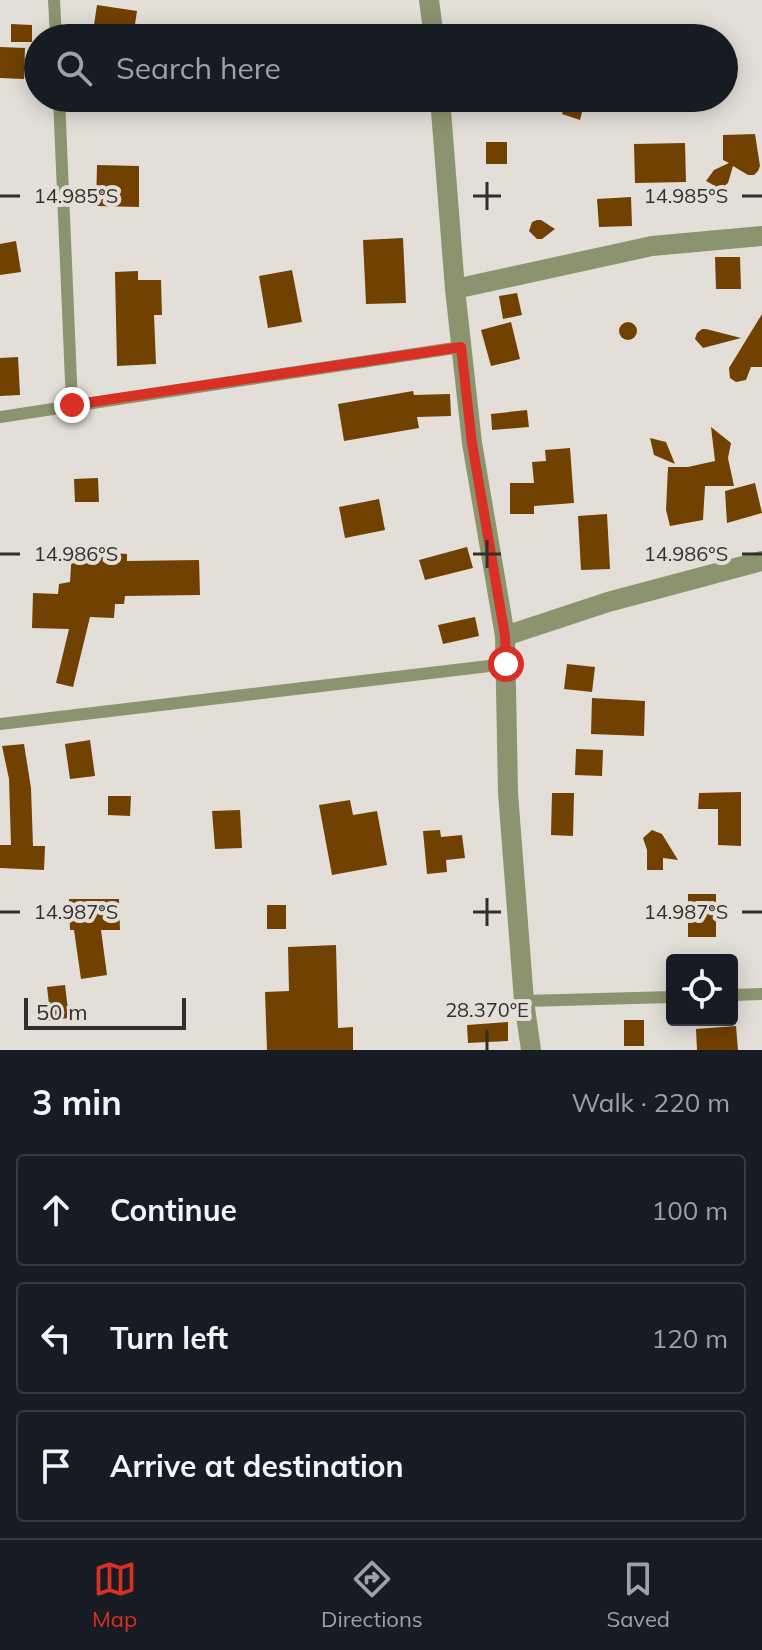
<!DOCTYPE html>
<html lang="en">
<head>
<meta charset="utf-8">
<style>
  :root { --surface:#171b24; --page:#20242c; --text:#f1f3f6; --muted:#9ea1a6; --line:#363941; --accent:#d93025 }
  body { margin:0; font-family:Mulish,sans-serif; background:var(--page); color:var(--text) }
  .controls { position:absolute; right:24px; bottom:24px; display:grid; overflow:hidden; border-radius:8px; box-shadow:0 4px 20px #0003 }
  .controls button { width:72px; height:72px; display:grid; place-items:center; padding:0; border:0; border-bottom:2px solid var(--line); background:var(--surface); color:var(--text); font:40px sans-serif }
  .scale { position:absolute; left:24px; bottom:20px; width:162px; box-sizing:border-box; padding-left:8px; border:4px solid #312f2d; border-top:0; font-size:22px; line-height:28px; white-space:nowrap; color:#312f2d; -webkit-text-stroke:6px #e4ded8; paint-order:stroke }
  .stop { position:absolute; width:24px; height:24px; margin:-18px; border:6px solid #d93025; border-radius:50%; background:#fff }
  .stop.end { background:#d93025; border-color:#fff; box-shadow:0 2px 8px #0008 }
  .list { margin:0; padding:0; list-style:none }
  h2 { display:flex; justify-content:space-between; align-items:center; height:104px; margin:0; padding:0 32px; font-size:34px }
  h2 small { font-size:26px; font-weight:400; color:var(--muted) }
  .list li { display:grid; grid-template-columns:52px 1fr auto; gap:24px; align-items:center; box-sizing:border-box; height:112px; margin:0 16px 16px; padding:0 16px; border:2px solid var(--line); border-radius:8px }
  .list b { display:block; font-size:30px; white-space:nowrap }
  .list em { font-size:26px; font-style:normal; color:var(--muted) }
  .icon { flex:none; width:44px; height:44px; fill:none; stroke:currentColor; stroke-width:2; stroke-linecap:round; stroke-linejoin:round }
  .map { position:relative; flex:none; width:762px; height:1050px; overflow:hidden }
  .search { position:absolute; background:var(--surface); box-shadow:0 4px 20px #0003; left:24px; right:24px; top:24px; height:88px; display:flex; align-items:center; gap:20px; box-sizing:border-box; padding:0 28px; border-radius:44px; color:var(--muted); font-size:30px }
  .sheet { height:488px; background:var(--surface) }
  nav { display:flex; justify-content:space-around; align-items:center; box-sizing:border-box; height:112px; border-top:2px solid var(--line); background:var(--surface); font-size:22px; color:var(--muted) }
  nav a { display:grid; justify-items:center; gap:4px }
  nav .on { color:var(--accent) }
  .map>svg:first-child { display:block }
  .building { fill:#714101 }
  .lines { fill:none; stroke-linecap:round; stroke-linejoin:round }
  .lane { stroke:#8c946f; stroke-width:12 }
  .street { stroke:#8c946f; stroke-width:20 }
  .route { stroke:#d93025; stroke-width:10 }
  .ticks { fill:none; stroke:#312f2d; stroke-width:3 }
  .ticks-label { font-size:20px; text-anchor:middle; fill:#312f2d; stroke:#e4ded8; stroke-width:8; stroke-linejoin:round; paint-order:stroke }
</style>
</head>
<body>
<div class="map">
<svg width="762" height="1050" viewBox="0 0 762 1050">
  <rect width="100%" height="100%" fill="#e4ded8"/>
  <!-- building -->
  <g class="building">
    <path d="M97,5L137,11L133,38H92Z"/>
    <path d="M11,24L32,25V42H11Z"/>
    <path d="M0,47L25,48L24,79L0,78Z"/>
    <path d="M566,98L585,101L580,120L562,114Z"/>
    <path d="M755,134L760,166L758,171L754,175H748L733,166L728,183L723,187H717L706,181L714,170L729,163L723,160V135Z"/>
    <rect x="486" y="142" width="21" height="22"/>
    <path d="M685,143L686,182L635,183L634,144Z"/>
    <path d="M97,165L139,166V207L96,206Z"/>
    <path d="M631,197L632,226L599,227L597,199Z"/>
    <path d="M537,220H541L555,229L542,239H537L529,231L532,222Z"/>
    <path d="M403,238L406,303L366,304L363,240Z"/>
    <path d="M16,241L21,272L0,275V244Z"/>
    <path d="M715,257H740L741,289H716Z"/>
    <path d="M292,270L302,322L268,328L259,276Z"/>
    <path d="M138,271V280H161L162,315H154L156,364L117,366L115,272Z"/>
    <path d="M517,293L522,315L503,319L499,296Z"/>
    <path d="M762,314V367H751L746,380L736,382L730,378L729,368Z"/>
    <circle cx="628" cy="331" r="9"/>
    <path d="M511,322L520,359L491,366L481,330Z"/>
    <path d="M702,329H706L741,338L703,348L695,339L697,333Z"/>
    <path d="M18,357L20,395L0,396V358Z"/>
    <path d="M413,391L414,395L450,394L451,416L417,417L419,428L344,441L338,404Z"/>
    <path d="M527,410L529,427L492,430L491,414Z"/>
    <path d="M711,427L731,443L728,458L734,486H705L703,520L670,526L666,510L668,467H688L715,461Z"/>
    <path d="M650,438L666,442L675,464L654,455Z"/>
    <path d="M570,448L574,503L534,506V514H510V483H534L532,462L546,461L545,450Z"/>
    <path d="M98,478L99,502H75L74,479Z"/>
    <path d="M755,483L762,513L727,523L725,491Z"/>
    <path d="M379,499L385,530L345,538L339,507Z"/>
    <path d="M607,514L610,569L581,570L578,516Z"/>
    <path d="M467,547L473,568L425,580L419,560Z"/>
    <path d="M72,550L127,554V561L199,560L200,595L125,596L124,604H115L114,618L90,617L73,687L56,683L69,629L32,628L33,593L58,594L59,584L70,582Z"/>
    <path d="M475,617L479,636L443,644L438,625Z"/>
    <path d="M567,664L595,667L592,692L564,689Z"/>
    <path d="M592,698L645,701L644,736L591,734Z"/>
    <path d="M90,740L95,776L70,779L65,744Z"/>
    <path d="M24,744L31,788L33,846H45L44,870L0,868V845H11L9,779L2,746Z"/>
    <path d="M576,749L603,750L602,776L575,775Z"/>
    <path d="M741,792V846L718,845V809H698L699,793Z"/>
    <path d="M552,793H574L573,836L551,835Z"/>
    <path d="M108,796H131L130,816L108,815Z"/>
    <path d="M350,800L353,815L377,811L387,865L332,875L319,805Z"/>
    <path d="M240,810L242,848L215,849L212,811Z"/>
    <path d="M440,830L441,837L462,835L465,858L446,860L447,872L427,874L423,831Z"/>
    <path d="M652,830L662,834L678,860L663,858V870H647V850L643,838Z"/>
    <rect x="688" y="894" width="28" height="43"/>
    <path d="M69,899H119L120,930H101L107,975L81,979L74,930H70Z"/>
    <rect x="267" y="905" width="19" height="24"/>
    <path d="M336,945L338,1028L353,1027V1050H267L265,992L289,991L288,947Z"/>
    <path d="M65,985L69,1018L45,1021L43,1004H49L47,987Z"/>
    <rect x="624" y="1020" width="20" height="26"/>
    <path d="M508,1022V1041L468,1043L467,1025Z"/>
    <path d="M736,1026L738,1050H697L696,1029Z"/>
  </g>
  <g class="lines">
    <!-- lane -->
    <g class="lane">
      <path d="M54,0L56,38"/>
      <path d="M59,98L72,405"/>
      <path d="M0,417L461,347"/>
      <path d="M0,724L506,664"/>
      <path d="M732,995L762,994"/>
      <path d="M524,1001L672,997"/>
    </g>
    <!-- street -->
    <g class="street">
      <path d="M429,0L434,38"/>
      <path d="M440,98L455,289L472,443L505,636L508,793L524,1001L531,1050"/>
      <path d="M455,289L652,246L762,236"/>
      <path d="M505,636L608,602L762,561"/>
    </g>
  </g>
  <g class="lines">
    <!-- route -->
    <path class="route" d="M72,405L461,347L472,443L505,636L506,664"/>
  </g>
  <!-- ticks -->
  <path class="ticks" d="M487,182V210M0,196H20M473,196H501M742,196H762M487,540V568M0,554H20M473,554H501M742,554H762M487,898V926M0,912H20M473,912H501M742,912H762M487,1030V1050"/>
  <g class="ticks-label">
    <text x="76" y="203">14.985°S</text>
    <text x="686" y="203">14.985°S</text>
    <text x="76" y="561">14.986°S</text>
    <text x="686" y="561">14.986°S</text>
    <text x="76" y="919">14.987°S</text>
    <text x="686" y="919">14.987°S</text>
    <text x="487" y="1017">28.370°E</text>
  </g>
</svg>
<div class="controls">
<button><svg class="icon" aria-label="locate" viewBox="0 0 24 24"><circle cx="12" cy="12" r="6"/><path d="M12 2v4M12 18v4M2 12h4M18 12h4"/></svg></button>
</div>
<div class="scale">50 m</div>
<div class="stop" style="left:506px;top:664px"></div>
<div class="stop end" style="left:72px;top:405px"></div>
<div class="search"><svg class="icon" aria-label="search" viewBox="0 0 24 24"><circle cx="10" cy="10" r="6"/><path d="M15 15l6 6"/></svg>Search here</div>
</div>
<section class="sheet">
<h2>3 min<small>Walk · 220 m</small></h2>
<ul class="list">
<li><svg class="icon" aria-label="ahead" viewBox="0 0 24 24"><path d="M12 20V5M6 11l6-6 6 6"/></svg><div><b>Continue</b></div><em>100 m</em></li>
<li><svg class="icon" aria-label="left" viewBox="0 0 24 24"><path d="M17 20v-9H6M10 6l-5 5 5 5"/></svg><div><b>Turn left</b></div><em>120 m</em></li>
<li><svg class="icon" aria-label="arrive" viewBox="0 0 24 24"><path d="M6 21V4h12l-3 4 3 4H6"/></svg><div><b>Arrive at destination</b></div></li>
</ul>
</section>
<nav>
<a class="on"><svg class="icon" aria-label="map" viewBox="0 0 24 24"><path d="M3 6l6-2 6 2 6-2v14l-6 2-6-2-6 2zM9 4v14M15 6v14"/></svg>Map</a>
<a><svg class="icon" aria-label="directions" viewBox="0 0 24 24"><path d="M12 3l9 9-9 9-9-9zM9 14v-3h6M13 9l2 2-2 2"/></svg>Directions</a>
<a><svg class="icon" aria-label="saved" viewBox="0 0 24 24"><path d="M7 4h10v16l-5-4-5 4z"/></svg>Saved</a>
</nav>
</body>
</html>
